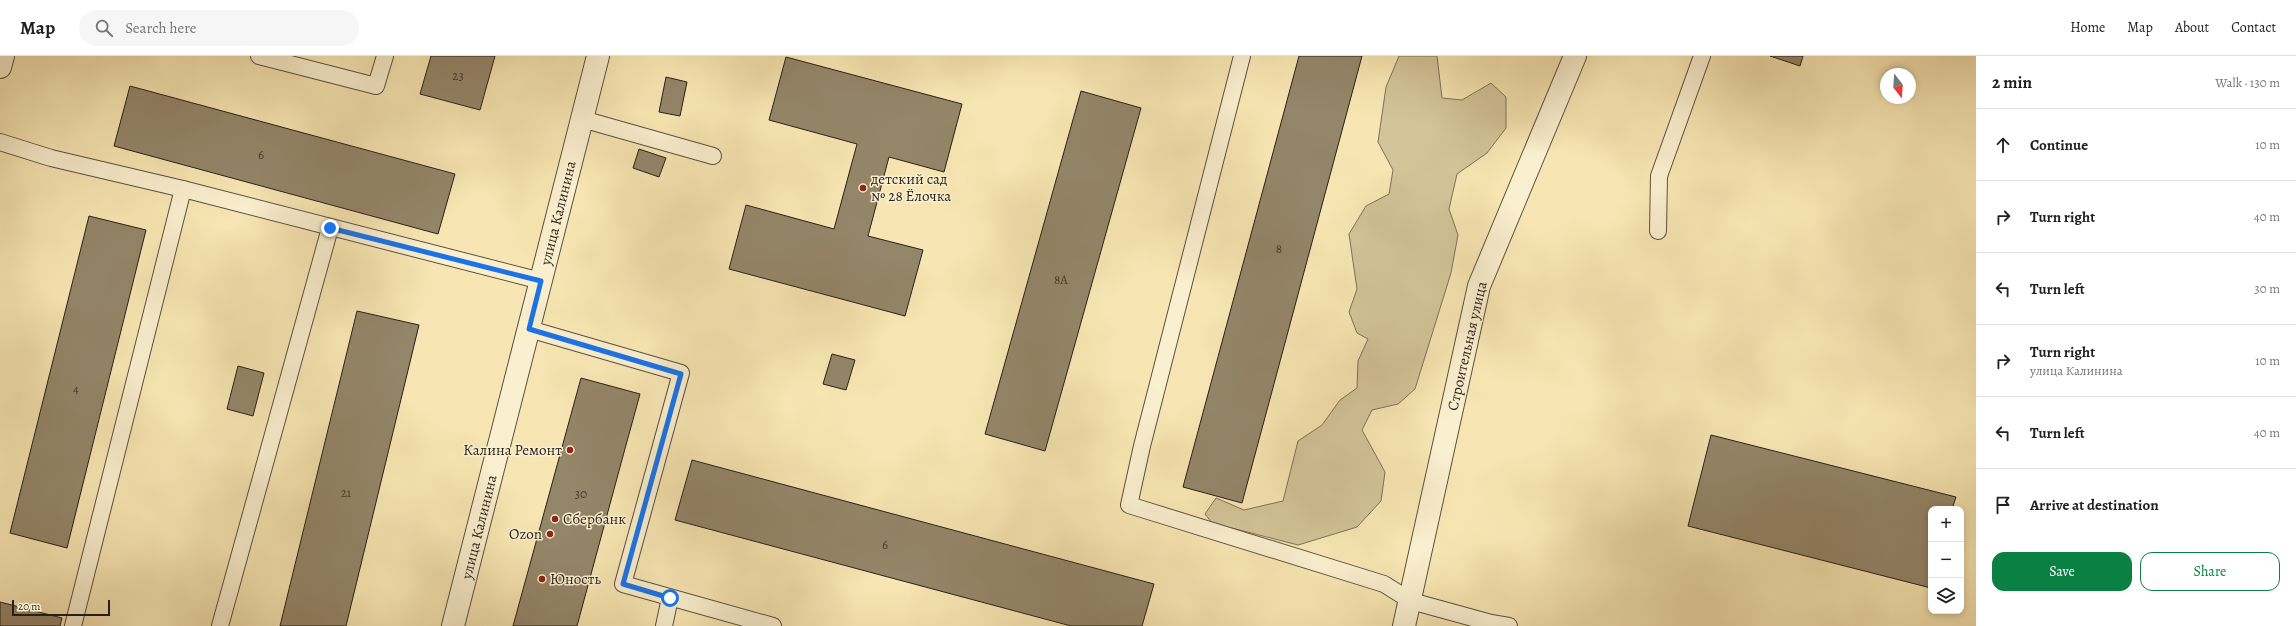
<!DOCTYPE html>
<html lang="en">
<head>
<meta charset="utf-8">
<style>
  :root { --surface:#fff; --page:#f6f6f6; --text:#202124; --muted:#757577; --line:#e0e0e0; --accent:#0b8043 }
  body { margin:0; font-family:Alegreya,serif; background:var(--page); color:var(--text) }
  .controls { position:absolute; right:12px; bottom:12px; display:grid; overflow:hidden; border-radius:8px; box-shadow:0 2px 6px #0003 }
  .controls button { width:36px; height:36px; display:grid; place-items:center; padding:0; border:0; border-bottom:1px solid var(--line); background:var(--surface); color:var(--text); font:20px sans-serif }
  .compass { position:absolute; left:1880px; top:12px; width:36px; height:36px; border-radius:50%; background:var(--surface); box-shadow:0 2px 6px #0003; rotate:163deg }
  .scale { position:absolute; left:12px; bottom:10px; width:98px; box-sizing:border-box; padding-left:4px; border:2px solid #291f18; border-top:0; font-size:11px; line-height:14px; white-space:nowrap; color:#291f18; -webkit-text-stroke:3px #faefce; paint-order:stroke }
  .stop { position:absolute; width:12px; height:12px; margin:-9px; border:3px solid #1a73e8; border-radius:50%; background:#fff }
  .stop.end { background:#1a73e8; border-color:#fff; box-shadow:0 1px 4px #0008 }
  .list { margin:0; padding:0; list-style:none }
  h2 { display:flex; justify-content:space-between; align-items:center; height:52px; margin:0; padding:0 16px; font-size:17px }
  h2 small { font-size:13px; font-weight:400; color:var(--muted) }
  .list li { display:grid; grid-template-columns:26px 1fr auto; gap:12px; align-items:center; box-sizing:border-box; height:72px; padding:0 16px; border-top:1px solid var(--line) }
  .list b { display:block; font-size:15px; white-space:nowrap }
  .list p { margin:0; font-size:13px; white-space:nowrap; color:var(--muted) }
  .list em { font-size:13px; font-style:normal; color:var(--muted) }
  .actions { display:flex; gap:8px; padding:12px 16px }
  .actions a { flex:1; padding:9px 0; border:1px solid var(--accent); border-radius:12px; text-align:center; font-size:14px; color:var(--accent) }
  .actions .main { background:var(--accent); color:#fff }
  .icon { flex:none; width:22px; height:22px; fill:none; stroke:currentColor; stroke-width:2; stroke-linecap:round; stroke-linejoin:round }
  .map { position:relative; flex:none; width:1976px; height:570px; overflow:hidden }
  header { display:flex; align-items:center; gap:24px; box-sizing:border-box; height:56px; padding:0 20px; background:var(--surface); border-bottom:1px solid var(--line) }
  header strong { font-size:19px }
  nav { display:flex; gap:22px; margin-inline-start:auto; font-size:14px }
  .search { width:280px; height:36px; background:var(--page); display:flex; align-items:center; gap:10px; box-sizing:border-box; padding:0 14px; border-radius:22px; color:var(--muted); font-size:15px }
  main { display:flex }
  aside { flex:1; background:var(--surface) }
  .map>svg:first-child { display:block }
  .green { fill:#d4c499; stroke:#7e7258 }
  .building { fill:#948669; stroke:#291f18 }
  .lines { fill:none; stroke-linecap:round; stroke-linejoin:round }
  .service-casing { stroke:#5c513f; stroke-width:18 }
  .minor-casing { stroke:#5c513f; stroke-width:24 }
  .tertiary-casing { stroke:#5c513f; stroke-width:24 }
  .service { stroke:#faefce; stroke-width:16 }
  .minor { stroke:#faefce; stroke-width:22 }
  .tertiary { stroke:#faefce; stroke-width:22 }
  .route { stroke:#1a73e8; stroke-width:5 }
  .poi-dot { fill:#8f2418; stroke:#faefce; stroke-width:1.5 }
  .labels { text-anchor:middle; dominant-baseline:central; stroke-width:3; stroke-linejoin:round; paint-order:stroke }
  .number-label { font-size:13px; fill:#44392c }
  .poi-label { font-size:15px; fill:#291f18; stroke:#faefce; text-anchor:start }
  .street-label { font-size:15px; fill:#291f18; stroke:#faefce }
</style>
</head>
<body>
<header>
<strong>Map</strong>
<div class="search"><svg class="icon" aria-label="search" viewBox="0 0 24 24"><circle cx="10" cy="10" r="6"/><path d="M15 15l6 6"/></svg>Search here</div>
<nav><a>Home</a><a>Map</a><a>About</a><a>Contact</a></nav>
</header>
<main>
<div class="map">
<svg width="1976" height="570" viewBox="0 0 1976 570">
  <rect width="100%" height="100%" fill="#f7e6b3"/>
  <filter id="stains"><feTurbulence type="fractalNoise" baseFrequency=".005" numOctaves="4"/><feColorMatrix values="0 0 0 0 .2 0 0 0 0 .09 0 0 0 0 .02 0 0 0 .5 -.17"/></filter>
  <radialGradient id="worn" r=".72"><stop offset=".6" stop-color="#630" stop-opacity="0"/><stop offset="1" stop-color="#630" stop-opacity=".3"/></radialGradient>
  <!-- green -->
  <path class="green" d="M1399,0H1437L1442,42L1462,44L1491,27L1506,41V72L1487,97L1457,118L1449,153L1458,179L1451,217L1415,333L1398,348L1372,354L1362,374L1385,416L1381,445L1357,471L1298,489L1212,467L1205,458L1216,442L1244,454L1283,445L1298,385L1322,369L1340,344L1357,332L1358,305L1368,283L1357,277L1349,256L1357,233L1349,178L1366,150L1389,138L1393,114L1378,86L1386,31Z"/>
  <!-- building -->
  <g class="building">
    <path d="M431,0H495L480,54L420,38Z"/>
    <path d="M1299,0H1362L1242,447L1183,431Z"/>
    <path d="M1770,0H1803L1800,10Z"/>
    <path d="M786,1L962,48L944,116L889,101L868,180L923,194L905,260L729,213L746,149L834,173L857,88L769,64Z"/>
    <path d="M666,21L687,26L680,60L659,56Z"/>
    <path d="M130,30L455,118L438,178L114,90Z"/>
    <path d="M1081,35L1141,52L1045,395L985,378Z"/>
    <path d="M639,93L666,102L659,121L633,112Z"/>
    <path d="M89,160L146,174L67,492L10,477Z"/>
    <path d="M357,255L419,269L346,570H280Z"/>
    <path d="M832,298L855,304L846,334L823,328Z"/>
    <path d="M238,310L264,317L253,360L227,353Z"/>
    <path d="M581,322L640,338L623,400L577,570H513Z"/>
    <path d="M1711,379L1956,441L1952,453H1931V532L1688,470Z"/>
    <path d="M692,404L1154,528L1142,570H1071L675,464Z"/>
    <path d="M0,546L62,562L60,570H0Z"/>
  </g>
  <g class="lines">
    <defs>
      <g id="service">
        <path d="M259,0L376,30L385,0"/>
        <path d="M1242,0L1142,390L1129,449L1384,528L1411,545L1491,567L1509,570"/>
        <path d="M582,63L713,100"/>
        <path d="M0,86L51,102L183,133L541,225"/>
        <path d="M1658,175L1659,120L1702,0"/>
        <path d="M529,273L681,317L623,528L773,570"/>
        <path d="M73,570L183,133"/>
        <path d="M220,570L330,172"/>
        <path d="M664,570L670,542"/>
      </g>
      <path id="minor" d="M453,570L598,0"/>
      <g id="tertiary">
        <path d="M0,11L3,0"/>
        <path d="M1404,570L1479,230L1575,0"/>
      </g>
    </defs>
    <!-- service casing -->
    <use href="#service" class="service-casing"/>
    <!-- minor casing -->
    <use href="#minor" class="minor-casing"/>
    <!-- tertiary casing -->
    <use href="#tertiary" class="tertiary-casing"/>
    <!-- service -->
    <use href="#service" class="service"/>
    <!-- minor -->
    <use href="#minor" class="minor"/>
    <!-- tertiary -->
    <use href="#tertiary" class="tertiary"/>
  </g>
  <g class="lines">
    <!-- route -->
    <path class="route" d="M330,172L541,225L529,273L681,318L623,528L670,542"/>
  </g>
  <!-- markers -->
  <g class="poi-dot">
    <circle cx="863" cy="132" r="4"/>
    <circle cx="570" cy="394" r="4"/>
    <circle cx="555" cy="463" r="4"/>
    <circle cx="550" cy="478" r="4"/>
    <circle cx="542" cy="523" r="4"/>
  </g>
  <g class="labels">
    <!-- number labels -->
    <g class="number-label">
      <text x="458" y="19">23</text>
      <text x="261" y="98">6</text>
      <text x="1279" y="192">8</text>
      <text x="1061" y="223">8А</text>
      <text x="76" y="332">4</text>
      <text x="346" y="436">21</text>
      <text x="581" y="437">30</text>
      <text x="885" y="488">6</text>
    </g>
    <!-- poi labels -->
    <g class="poi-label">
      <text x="871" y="123">детский сад<tspan x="871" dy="17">№ 28 Ёлочка</tspan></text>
      <text x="562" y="394" text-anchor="end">Калина Ремонт</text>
      <text x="563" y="463">Сбербанк</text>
      <text x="542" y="478" text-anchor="end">Ozon</text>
      <text x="550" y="523">Юность</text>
    </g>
    <!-- street labels -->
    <g class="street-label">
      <text transform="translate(558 157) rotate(-76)">улица Калинина</text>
      <text transform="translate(1467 290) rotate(-77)">Строительная улица</text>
      <text transform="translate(479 471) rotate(-76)">улица Калинина</text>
    </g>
  </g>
  <rect width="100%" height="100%" filter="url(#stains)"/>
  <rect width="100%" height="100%" fill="url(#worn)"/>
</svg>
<div class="controls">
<button>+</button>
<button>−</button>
<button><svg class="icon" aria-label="layers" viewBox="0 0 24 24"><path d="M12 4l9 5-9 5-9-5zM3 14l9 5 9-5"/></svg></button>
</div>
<svg class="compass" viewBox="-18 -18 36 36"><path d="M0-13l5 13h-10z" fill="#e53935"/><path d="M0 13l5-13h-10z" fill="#757577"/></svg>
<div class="scale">20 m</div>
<div class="stop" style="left:670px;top:542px"></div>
<div class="stop end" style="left:330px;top:172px"></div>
</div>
<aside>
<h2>2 min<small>Walk · 130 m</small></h2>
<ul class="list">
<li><svg class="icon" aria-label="ahead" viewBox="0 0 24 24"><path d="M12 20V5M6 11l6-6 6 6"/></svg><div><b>Continue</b></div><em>10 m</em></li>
<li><svg class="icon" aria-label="right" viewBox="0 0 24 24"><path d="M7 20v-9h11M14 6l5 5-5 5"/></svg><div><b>Turn right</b></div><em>40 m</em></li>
<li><svg class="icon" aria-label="left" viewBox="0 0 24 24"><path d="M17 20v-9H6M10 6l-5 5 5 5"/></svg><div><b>Turn left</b></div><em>30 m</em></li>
<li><svg class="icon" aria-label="right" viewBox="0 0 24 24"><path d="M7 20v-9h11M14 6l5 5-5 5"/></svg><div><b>Turn right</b><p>улица Калинина</p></div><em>10 m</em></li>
<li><svg class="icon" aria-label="left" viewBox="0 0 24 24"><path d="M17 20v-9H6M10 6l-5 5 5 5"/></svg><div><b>Turn left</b></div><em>40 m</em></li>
<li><svg class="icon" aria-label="arrive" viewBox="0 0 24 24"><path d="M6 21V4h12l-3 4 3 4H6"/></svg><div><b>Arrive at destination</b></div></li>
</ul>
<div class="actions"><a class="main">Save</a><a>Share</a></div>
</aside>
</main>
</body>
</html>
